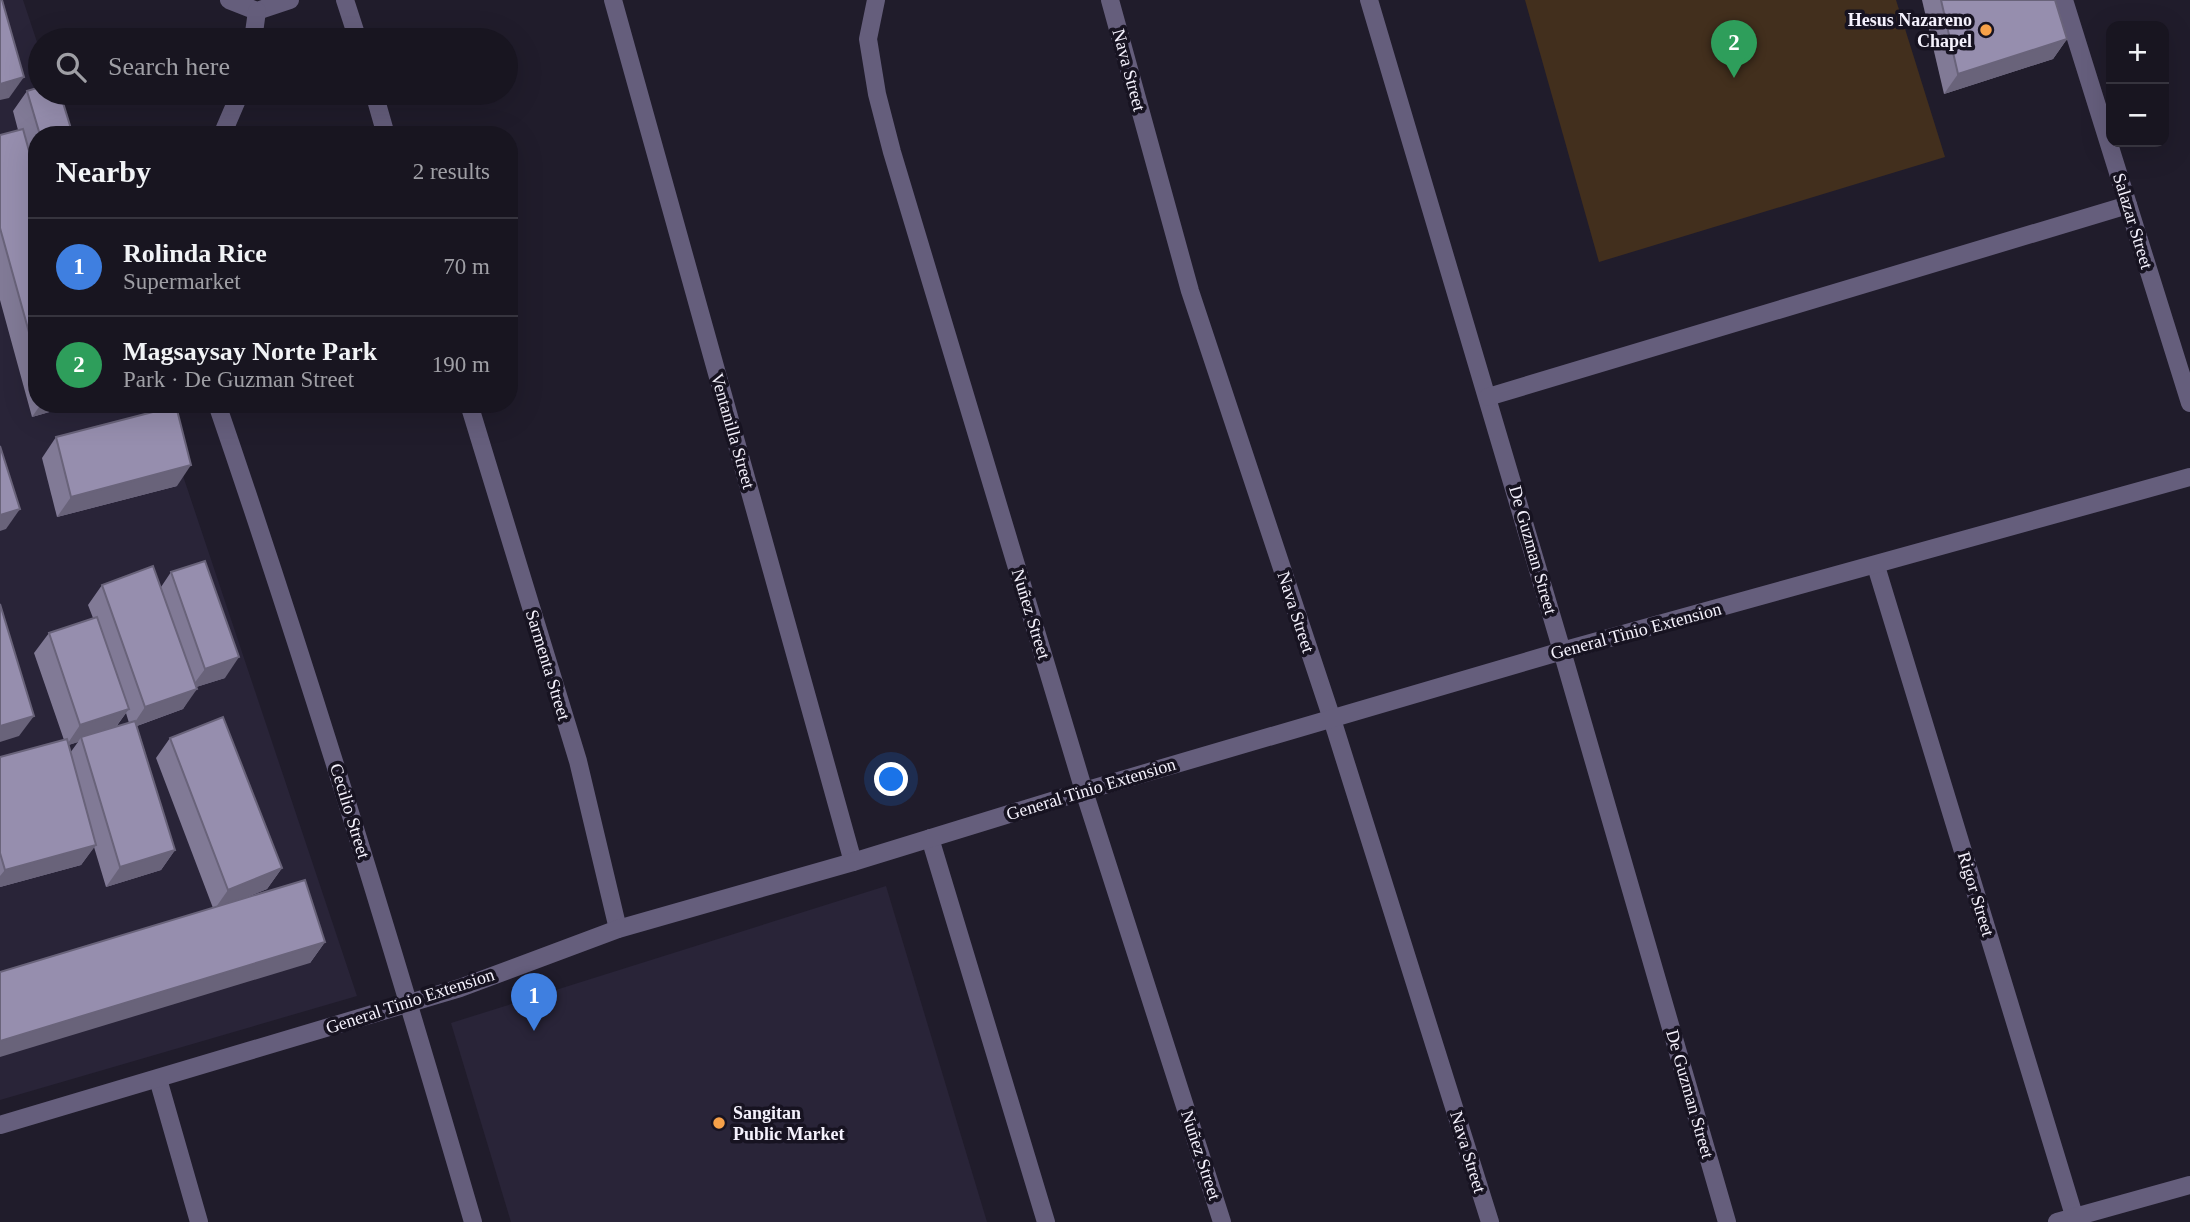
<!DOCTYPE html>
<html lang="en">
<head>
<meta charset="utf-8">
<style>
  :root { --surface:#181520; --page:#25222d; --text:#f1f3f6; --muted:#9f9fa5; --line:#36343e; --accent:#f7a149 }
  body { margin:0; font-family:Georgia,serif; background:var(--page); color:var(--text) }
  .controls { position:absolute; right:21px; top:21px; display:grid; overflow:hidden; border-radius:14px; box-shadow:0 7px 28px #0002 }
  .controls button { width:63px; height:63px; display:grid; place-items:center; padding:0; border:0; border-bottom:2px solid var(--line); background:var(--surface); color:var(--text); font:35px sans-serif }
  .you { position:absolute; left:892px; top:780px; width:24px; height:24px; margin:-18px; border:5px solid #fff; border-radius:50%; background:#1a73e8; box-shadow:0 0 0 10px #1a73e833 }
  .badge { display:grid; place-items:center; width:46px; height:46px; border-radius:50%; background:var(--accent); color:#fff; font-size:23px; font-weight:700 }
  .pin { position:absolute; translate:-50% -58px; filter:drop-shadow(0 2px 4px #0008) }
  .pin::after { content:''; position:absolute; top:37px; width:24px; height:21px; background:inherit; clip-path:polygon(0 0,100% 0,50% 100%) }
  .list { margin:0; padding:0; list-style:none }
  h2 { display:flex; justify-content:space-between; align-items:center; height:91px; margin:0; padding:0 28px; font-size:30px }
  h2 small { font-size:23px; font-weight:400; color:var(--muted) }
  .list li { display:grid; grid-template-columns:46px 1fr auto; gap:21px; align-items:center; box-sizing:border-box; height:98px; padding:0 28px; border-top:2px solid var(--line) }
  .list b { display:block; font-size:26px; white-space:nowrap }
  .list p { margin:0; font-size:23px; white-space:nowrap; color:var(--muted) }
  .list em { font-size:23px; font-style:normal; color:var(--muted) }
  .icon { flex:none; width:38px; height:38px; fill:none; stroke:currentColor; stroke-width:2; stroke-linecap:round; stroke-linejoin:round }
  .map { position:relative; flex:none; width:2190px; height:1222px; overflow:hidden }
  .search { position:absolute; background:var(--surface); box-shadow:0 7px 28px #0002; left:28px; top:28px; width:490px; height:77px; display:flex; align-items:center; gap:18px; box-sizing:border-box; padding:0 24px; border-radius:38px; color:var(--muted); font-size:26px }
  .panel { position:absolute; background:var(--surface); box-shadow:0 7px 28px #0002; left:28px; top:126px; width:490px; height:287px; border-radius:28px }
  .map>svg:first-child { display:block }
  .built { fill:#292438 }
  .green { fill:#422f1d }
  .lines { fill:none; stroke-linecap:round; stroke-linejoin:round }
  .minor { stroke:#655e7c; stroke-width:18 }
  .wall { fill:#817a96; fill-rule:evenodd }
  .shaded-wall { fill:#69637a }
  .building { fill:#968eae; stroke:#69637a; stroke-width:2 }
  .poi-dot { fill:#f7a149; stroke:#171321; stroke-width:2.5 }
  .labels { text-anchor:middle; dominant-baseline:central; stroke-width:7; stroke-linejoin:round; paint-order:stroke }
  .poi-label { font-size:18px; font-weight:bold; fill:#f5f2fd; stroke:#171321; text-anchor:end }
  .street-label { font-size:18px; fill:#f5f2fd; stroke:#171321 }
</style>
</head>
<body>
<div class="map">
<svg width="2190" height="1222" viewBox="0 0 2190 1222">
  <rect width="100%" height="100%" fill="#201c2b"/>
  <!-- built -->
  <g class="built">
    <path d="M0,0H23L40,51L37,135V404H159L357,996L0,1100Z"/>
    <path d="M886,886L987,1222H511L451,1023Z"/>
  </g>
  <!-- green -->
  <path class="green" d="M1525,0H1896L1945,157L1599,262Z"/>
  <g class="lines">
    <!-- minor -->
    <g class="minor">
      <path d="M229,0L257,11L290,0"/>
      <path d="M345,0L358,40"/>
      <path d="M613,0L853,862"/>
      <path d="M876,0L868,39L877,94L892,152L1084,791L1222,1222"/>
      <path d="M1110,0L1190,291L1332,719L1490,1222"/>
      <path d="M1369,0L1562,651L1727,1222"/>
      <path d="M2064,0L2190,403"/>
      <path d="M253,40L257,11"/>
      <path d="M374,93L386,135"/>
      <path d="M222,135L240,93"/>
      <path d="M1488,397L2128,205"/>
      <path d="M217,404C310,675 393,947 473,1222"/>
      <path d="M469,404L578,761L618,929"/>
      <path d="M1876,566L2076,1222"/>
      <path d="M930,838L1046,1222"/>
      <path d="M158,1079L199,1222"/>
      <path d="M0,1125L460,988L618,929L853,862L1084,791L1562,651L2190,477"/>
      <path d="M2057,1222L2190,1185"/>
    </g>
  </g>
  <!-- wall -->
  <g class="wall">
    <path d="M1922,0H2055L2067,39L2053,59L1944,94Z"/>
    <path d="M27,91L72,132L70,135H37V159L32,161L37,180V404H77L32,417L0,300V135L18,130L13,111Z"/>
    <path d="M56,437L177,486L57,517L42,458Z"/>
    <path d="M171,572L225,678L196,687L183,709L137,726L175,850L161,870L106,887L94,847L81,865L0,887V757L64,740L34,653L49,633L93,618L88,605L102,585L161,587ZM126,713L129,723L116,727ZM78,742L70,753L68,745Z"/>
    <path d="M170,738L282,868L267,889L237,901L325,942L310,963L213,908L156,758Z"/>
  </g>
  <!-- shaded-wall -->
  <g class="shaded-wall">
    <path d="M2067,39L2053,59L1944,94L1958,74Z"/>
    <path d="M24,77L9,98L0,100V84Z"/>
    <path d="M37,150V159L28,162Z"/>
    <path d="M41,404H77L32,417Z"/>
    <path d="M191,465L177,486L57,517L71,497Z"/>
    <path d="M20,509L6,529L0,531V515Z"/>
    <path d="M239,657L225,678L190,689L205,669Z"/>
    <path d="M197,689L183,709L131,728L145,707Z"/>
    <path d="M129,709L114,729L81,737L78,742L66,746L80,725Z"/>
    <path d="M34,716L19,736L0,742V726Z"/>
    <path d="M96,845L81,865L0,887V876L5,870Z"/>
    <path d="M175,850L161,870L106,887L120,867Z"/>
    <path d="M282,868L267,889L214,910L228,890Z"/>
    <path d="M325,942L310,963L0,1057V1041Z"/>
  </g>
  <!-- building -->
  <g class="building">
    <path d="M0,0H2L24,77L0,84Z"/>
    <path d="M1941,0H2055L2067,39L1958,74Z"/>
    <path d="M40,87V93H60L72,132L64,135H40L27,91Z"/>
    <path d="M23,129L37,180V361L0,228V135Z"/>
    <path d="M176,406L191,465L71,497L56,437Z"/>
    <path d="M0,446L20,509L0,515Z"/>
    <path d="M205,561L239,657L205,669L171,572Z"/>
    <path d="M153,566L197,689L145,707L102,585Z"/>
    <path d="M0,604L34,716L0,726Z"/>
    <path d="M97,617L129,709L80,725L49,633Z"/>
    <path d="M223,717L282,868L228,890L170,738Z"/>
    <path d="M135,721L175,850L120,867L81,737Z"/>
    <path d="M67,739L96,845L5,870L0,853V757Z"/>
    <path d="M305,880L325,942L0,1041V972Z"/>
  </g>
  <!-- markers -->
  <g class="poi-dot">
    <circle cx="1986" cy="30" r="7"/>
    <circle cx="719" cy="1123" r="7"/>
  </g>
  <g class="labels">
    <!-- poi labels -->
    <g class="poi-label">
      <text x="1972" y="20">Hesus Nazareno<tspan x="1972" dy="21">Chapel</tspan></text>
      <text x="733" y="1113" text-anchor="start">Sangitan<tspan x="733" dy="21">Public Market</tspan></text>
    </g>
    <!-- street labels -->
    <g class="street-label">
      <text transform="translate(1129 70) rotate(75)">Nava Street</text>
      <text transform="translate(2133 221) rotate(73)">Salazar Street</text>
      <text transform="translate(733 431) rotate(74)">Ventanilla Street</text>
      <text transform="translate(1533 550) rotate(74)">De Guzman Street</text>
      <text transform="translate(1296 612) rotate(72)">Nava Street</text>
      <text transform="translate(1031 614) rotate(73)">Nuñez Street</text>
      <text transform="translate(1636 631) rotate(-15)">General Tinio Extension</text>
      <text transform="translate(548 665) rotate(73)">Sarmenta Street</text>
      <text transform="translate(1091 789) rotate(-17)">General Tinio Extension</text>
      <text transform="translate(350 811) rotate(73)">Cecilio Street</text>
      <text transform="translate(1976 894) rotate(73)">Rigor Street</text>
      <text transform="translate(410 1001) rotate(-18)">General Tinio Extension</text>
      <text transform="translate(1690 1094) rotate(74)">De Guzman Street</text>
      <text transform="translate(1468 1152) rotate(73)">Nava Street</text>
      <text transform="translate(1201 1155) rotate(72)">Nuñez Street</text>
    </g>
  </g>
</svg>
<div class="controls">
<button>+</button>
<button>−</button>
</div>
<div class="you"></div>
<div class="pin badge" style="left:534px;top:1031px;background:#3f7fe0">1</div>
<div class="pin badge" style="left:1734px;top:78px;background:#2e9e5b">2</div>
<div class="search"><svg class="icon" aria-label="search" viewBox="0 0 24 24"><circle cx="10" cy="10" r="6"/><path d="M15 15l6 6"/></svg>Search here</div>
<section class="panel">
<h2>Nearby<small>2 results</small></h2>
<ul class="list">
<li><span class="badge" style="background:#3f7fe0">1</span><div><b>Rolinda Rice</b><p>Supermarket</p></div><em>70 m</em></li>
<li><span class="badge" style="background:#2e9e5b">2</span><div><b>Magsaysay Norte Park</b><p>Park · De Guzman Street</p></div><em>190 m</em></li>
</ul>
</section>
</div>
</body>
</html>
